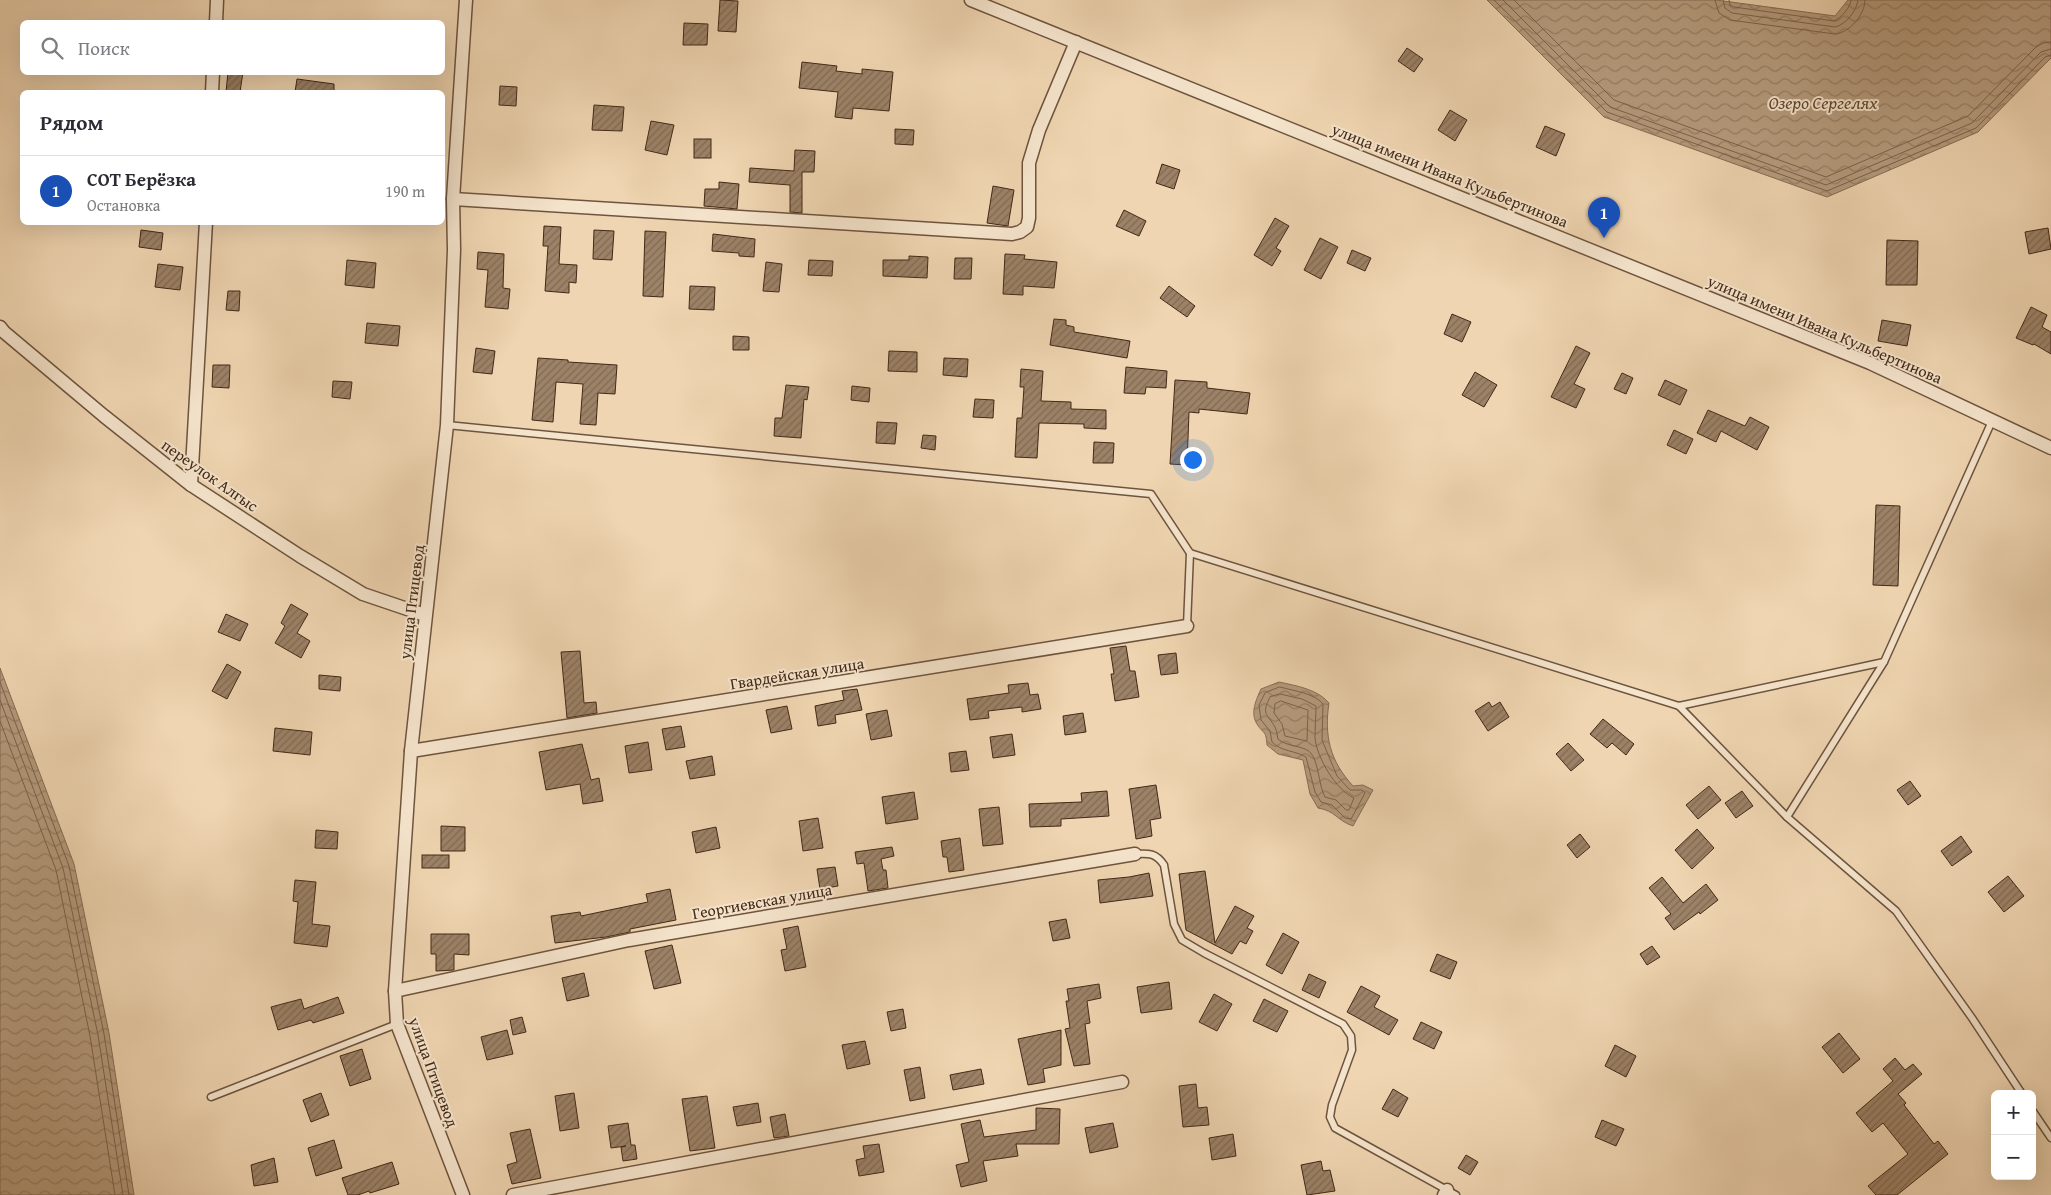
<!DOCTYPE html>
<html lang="ru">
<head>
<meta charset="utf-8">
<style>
  :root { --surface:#fff; --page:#f2f2f3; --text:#2b2b33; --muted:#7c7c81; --line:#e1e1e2; --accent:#111827 }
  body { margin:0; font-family:"Gentium Book Plus",serif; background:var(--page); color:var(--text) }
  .controls { position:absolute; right:15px; bottom:15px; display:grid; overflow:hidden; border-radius:8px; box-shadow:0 5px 20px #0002 }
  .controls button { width:45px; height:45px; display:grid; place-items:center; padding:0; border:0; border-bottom:1px solid var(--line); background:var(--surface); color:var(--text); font:25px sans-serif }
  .you { position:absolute; left:1192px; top:459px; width:18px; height:18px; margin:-12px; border:4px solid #fff; border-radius:50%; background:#1a73e8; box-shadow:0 0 0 8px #1a73e833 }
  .badge { display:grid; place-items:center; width:32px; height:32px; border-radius:50%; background:var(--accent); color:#fff; font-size:16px; font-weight:700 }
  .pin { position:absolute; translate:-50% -41px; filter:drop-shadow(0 1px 2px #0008) }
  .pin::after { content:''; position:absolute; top:26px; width:18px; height:15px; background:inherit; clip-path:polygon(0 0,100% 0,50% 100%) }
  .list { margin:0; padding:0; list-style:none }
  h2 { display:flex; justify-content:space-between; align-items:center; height:65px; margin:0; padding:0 20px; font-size:21px }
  h2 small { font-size:16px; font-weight:400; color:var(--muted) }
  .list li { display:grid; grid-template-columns:32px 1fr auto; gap:15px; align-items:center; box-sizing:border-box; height:70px; padding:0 20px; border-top:1px solid var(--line) }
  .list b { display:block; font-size:19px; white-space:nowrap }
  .list p { margin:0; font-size:16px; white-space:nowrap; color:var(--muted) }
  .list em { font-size:16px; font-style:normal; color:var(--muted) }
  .icon { flex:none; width:28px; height:28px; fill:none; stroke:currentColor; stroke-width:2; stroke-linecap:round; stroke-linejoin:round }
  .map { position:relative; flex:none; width:2051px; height:1195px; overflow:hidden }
  .search { position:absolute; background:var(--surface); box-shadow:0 5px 20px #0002; left:20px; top:20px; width:425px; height:55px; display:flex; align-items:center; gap:12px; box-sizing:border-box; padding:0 18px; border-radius:8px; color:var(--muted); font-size:19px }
  .panel { position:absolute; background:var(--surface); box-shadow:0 5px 20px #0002; left:20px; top:90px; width:425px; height:135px; border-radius:8px }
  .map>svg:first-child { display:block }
  .water { fill:url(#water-waves); stroke:#876d54 }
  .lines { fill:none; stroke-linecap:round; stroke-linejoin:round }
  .shore { stroke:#7c624a; stroke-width:1 }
  .building { fill:url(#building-hatch); stroke:#432917 }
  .service-casing { stroke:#6e543e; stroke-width:9 }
  .minor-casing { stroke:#6e543e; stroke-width:15 }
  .service { stroke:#f5e4cc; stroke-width:6 }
  .minor { stroke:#f5e4cc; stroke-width:12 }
  .labels { text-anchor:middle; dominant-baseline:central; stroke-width:4; stroke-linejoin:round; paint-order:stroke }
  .street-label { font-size:16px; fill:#432917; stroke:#f5e4cc }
  .water-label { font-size:18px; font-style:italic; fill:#604630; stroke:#f5e4cc }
</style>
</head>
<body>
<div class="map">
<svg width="2051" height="1195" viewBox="0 0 2051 1195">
  <defs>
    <pattern id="water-waves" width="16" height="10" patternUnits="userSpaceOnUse" patternTransform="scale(1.25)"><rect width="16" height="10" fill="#b59b7d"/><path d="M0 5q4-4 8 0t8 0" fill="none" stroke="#957e65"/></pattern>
    <pattern id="building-hatch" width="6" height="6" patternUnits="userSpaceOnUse" patternTransform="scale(1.25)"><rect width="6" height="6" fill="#9c8267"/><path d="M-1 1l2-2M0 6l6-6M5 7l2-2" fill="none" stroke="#816a54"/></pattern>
  </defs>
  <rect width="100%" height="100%" fill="#efd5b1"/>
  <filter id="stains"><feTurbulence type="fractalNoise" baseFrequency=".004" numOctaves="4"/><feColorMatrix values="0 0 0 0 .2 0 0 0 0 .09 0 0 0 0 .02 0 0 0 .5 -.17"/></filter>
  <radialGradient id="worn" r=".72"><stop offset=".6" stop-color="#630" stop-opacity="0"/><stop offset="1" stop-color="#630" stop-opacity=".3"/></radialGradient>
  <!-- water -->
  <g class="water">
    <path d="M1487,0H1716L1835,16L1848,0H2051V58L1978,132L1827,197L1604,117Z"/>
    <path d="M0,668L74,864L109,1033L134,1195H0Z"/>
    <path d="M1279,682C1297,686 1317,689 1329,703C1324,736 1330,761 1353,786L1363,785L1373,790L1353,826C1336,820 1336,811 1318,808L1310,794L1303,760L1278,754L1267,745C1266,730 1264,735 1257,724C1250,713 1256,700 1261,689Z"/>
  </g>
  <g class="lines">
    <!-- shore -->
    <g class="shore">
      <path d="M1494,0L1607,112L1827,191L1976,128L2045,57L2051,55"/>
      <path d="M1503,0L1610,107L1826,185L1972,123L2041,52L2051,49"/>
      <path d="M1514,0L1614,100L1826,177L1968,116L2036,47L2043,43L2051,42"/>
      <path d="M1715,0L1719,13L1730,20L1835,34C1849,33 1865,15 1865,0"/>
      <path d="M1723,0L1725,8L1732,13L1835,27C1845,25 1857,11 1858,0"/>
      <path d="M1729,0L1730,5L1734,7L1834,21C1841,18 1851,7 1851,0"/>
      <path d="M0,682L69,866L104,1034L129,1195"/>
      <path d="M1280,687C1294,691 1314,693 1323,704L1322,740L1337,776L1350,790H1362L1365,793L1351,819L1345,818L1332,805L1321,802L1315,792L1306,757C1294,750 1282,752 1272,742L1270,731L1261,720L1259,705L1265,693Z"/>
      <path d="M1280,694L1302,699L1316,706C1316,716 1315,727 1315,738C1317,758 1336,790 1354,798L1349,810H1346L1336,800L1325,797C1318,785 1319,756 1307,750C1297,745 1286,746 1278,739C1277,735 1277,731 1275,727C1267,713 1261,715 1270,697Z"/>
      <path d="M0,700L63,868L98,1035L123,1195"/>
      <path d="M1281,701L1308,710L1307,741L1285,736L1282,724L1274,713L1275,704Z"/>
      <path d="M0,721L56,870L90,1036L115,1195"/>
    </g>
  </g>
  <!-- building -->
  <g class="building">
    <path d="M720,0L738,1L736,32L718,31Z"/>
    <path d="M684,23L708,24L707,45H683Z"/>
    <path d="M1407,48L1423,59L1414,72L1398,61Z"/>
    <path d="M802,62L837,66L836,71L862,74V69L893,72L889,111L853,108L852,119L835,117L838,92L799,88Z"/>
    <path d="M228,72H243L240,92H226Z"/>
    <path d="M297,79L334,84V92H295Z"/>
    <path d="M500,86L517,87L516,106L499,105Z"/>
    <path d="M594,105L624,107L622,131L592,130Z"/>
    <path d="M1450,110L1467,120L1455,141L1438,130Z"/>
    <path d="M651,121L674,125L667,155L645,150Z"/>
    <path d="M1545,126L1565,134L1556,156L1536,147Z"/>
    <path d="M895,129L914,130L913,145L895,144Z"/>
    <rect x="694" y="139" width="17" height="19"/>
    <path d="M795,150L815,151L814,172H802V213L790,212V185L749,182L750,168L794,171Z"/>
    <path d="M1162,164L1180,170L1174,189L1156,183Z"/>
    <path d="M719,182L739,184L737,209L704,206L705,189H719Z"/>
    <path d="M993,186L1014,190L1008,226L987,223Z"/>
    <path d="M1124,210L1146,221L1139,236L1116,226Z"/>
    <path d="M1275,218L1289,226L1276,248L1281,251L1272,266L1254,255Z"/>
    <path d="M544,226L561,227L559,264L577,265L576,283L569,282V293L545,291L548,246H543Z"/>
    <path d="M2048,228L2051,249L2029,254L2025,232Z"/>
    <path d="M141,230L163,233L161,250L139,247Z"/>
    <path d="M594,230L614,231L612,260L593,259Z"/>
    <path d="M645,231L666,232L663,297L643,296Z"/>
    <path d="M713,234L755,239L754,257L739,256V253L712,251Z"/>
    <path d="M1320,238L1338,247L1321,279L1304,270Z"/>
    <path d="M1887,240L1918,241L1917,285H1886Z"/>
    <path d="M1352,250L1371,258L1365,271L1347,263Z"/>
    <path d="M478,252L504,254L503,288L510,289L508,309L485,307L488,270L477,269Z"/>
    <path d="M1005,254L1025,255L1024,259L1057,262L1054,288L1023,286V295L1003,294Z"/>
    <path d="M909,256L928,257L927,278L883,276V260H909Z"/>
    <path d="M955,258H972L971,279H954Z"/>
    <path d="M347,260L376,263L374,288L345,285Z"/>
    <path d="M809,260L833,261L832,276L808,275Z"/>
    <path d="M766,262L782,264L779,292L763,291Z"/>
    <path d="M158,264L183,267L180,290L155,287Z"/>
    <path d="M690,286L715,287L714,310L689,309Z"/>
    <path d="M1169,286L1195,306L1187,317L1160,298Z"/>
    <path d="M228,291H240L239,311L226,310Z"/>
    <path d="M2031,307L2047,315L2042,327L2051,332V354L2034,344L2033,345L2016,338Z"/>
    <path d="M1452,314L1471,322L1462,342L1444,334Z"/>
    <path d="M1054,319L1066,320V325L1074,327V332L1130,341L1127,358L1050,345Z"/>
    <path d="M1882,320L1911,325L1907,346L1878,341Z"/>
    <path d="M367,323L400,326L398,346L365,343Z"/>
    <path d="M733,336L749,337V350H733Z"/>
    <path d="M1576,346L1590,353L1574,384L1585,389L1576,408L1551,397Z"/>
    <path d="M476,348L495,351L492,374L473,372Z"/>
    <path d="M889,351L917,352V372L888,371Z"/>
    <path d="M538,358L568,360V362L617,365L615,394L598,393L596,425L580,424L583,384L556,382L553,422L532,420Z"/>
    <path d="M944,358L968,359L967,377L943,375Z"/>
    <path d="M213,365H230L229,388L212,387Z"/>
    <path d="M1126,367L1167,371L1166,388L1146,387L1145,394L1124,393Z"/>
    <path d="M1021,369L1043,371L1041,401L1071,402V409L1106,410V429L1084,428V424L1039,423L1037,458L1015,457L1017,418H1022L1024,387H1020Z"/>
    <path d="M1475,372L1497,385L1484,407L1462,395Z"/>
    <path d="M1622,373L1633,378L1626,394L1614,389Z"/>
    <path d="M1175,380L1207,382V388L1250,393L1247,414L1199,409V413L1189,412L1187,465L1170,464Z"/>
    <path d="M1665,380L1687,390L1680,405L1658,395Z"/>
    <path d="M333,381L352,382L350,399L332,397Z"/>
    <path d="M786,385L809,387L807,400L804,399L801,438L774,436L775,418H782Z"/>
    <path d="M852,386L870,388L869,402L851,400Z"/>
    <path d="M975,399L994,400L993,418L973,417Z"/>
    <path d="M1708,410L1745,426L1750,417L1769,427L1757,450L1721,431L1716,442L1697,433Z"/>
    <path d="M877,422L897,423L895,444L876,443Z"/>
    <path d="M1674,430L1693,439L1686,454L1667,445Z"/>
    <path d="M923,435L936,436L935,450L921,448Z"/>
    <path d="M1094,442L1114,443L1113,463H1093Z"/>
    <path d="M1876,505L1900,506L1898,586L1873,585Z"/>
    <path d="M291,604L308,614L297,633L310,641L301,658L275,643L285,626L281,623Z"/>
    <path d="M226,614L248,624L240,641L218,632Z"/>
    <path d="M1126,646L1130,671H1135L1139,697L1115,701L1111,674H1114L1110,648Z"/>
    <path d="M580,651L584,703L596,702L597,713L567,718L561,652Z"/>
    <path d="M1176,653L1178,673L1161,675L1158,655Z"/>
    <path d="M227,664L241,672L227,699L212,691Z"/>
    <path d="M319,675L341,677L340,691L319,689Z"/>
    <path d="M1028,683L1030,695L1038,694L1041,709L1022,712V707L988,711L989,718L970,720L967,699L1009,693L1008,685Z"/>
    <path d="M857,689L862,710L835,715L836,723L818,726L815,706L844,700L842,691Z"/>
    <path d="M1489,702L1492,707L1500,702L1509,717L1488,731L1475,711Z"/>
    <path d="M787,706L792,729L771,733L766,710Z"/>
    <path d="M887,710L892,736L871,740L866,714Z"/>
    <path d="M1083,713L1086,732L1065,735L1063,716Z"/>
    <path d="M1603,719L1634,744L1626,755L1612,743L1607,748L1590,734Z"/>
    <path d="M681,726L685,747L666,750L662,729Z"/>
    <path d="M275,728L312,732L310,755L273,751Z"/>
    <path d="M1012,734L1015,755L993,758L990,737Z"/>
    <path d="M648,742L652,770L629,773L625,746Z"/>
    <path d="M1568,743L1584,760L1571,771L1556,754Z"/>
    <path d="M582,744L591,780L599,778L603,801L583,804L580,784L546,790L539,752Z"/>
    <path d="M966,751L969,770L951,772L949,753Z"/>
    <path d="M712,756L715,775L690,779L686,761Z"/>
    <path d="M1910,781L1921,796L1908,805L1897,790Z"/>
    <path d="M1156,785L1161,818L1150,820L1152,836L1136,839L1129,789Z"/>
    <path d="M1709,786L1721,800L1698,819L1686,805Z"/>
    <path d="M1107,791L1109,816L1061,819V826L1030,827L1029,804L1082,802L1081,793Z"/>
    <path d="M1742,791L1753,806L1736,818L1725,803Z"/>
    <path d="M914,792L918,819L886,824L882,797Z"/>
    <path d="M999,807L1003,844L983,846L979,809Z"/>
    <path d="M818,818L823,848L803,851L799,821Z"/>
    <path d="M441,826L465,827V851H441Z"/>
    <path d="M716,827L720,848L696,853L692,832Z"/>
    <path d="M1697,829L1714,848L1692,869L1675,850Z"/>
    <path d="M316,830L338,832L337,849L315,848Z"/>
    <path d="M1580,834L1590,847L1577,858L1567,845Z"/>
    <path d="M1961,836L1972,852L1952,866L1941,851Z"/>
    <path d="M960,838L964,870L949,872L947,857H943L941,841Z"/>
    <path d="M892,847L894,856L881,859L883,870H886L888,888L868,891L864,863L857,864L855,852Z"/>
    <rect x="422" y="855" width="27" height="13"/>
    <path d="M835,867L838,886L820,889L817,869Z"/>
    <path d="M1205,871L1215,943L1235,906L1254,916L1247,928L1253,931L1246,944L1240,941L1232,954L1186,930L1179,874Z"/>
    <path d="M1149,873L1153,896L1100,903L1098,880L1129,877Z"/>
    <path d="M2008,876L2024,896L2004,912L1988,892Z"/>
    <path d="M1662,877L1683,903L1706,884L1718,900L1700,914L1699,912L1674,930L1665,918L1671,914L1649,888Z"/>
    <path d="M295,880L316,882L312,924L330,926L327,947L294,943L298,902L293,901Z"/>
    <path d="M670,889L676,920L630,929V932L606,937L555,943L551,916L580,912L581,916L648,902L646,894Z"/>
    <path d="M1066,919L1070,938L1053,941L1049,922Z"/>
    <path d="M798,926L806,967L785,971L781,950L787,949L783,929Z"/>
    <path d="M1283,933L1299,942L1282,974L1266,965Z"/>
    <path d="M431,934H469V955L454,954V970L436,971V954H431Z"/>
    <path d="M672,945L681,983L654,989L645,951Z"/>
    <path d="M1652,946L1660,957L1647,965L1640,954Z"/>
    <path d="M1437,954L1457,962L1450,979L1430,971Z"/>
    <path d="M584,973L589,996L567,1001L562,978Z"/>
    <path d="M1309,974L1326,982L1319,998L1302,990Z"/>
    <path d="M1169,982L1172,1009L1141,1013L1137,987Z"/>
    <path d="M1099,984L1101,998L1087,1001L1090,1023L1085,1024L1090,1064L1074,1066L1065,1029L1070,1028L1066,1001H1069L1067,989Z"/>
    <path d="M1361,986L1380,996L1374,1007L1398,1020L1389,1035L1347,1012Z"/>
    <path d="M1214,994L1232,1004L1217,1031L1199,1022Z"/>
    <path d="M338,997L344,1013L313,1023L311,1020L278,1030L271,1007L301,999L304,1009Z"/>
    <path d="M1264,999L1288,1011L1277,1032L1253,1021Z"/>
    <path d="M903,1009L906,1028L891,1031L887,1012Z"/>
    <path d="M522,1017L526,1032L513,1035L510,1020Z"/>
    <path d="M1421,1022L1442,1032L1434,1049L1413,1039Z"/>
    <path d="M507,1030L513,1054L487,1060L481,1037Z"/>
    <path d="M1061,1030V1065L1043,1069L1045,1082L1028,1085L1018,1039Z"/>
    <path d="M1839,1033L1860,1059L1843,1073L1822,1047Z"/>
    <path d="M865,1041L870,1064L847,1069L842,1045Z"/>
    <path d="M1615,1045L1636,1056L1626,1077L1605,1066Z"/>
    <path d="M362,1049L371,1079L350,1086L340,1056Z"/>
    <path d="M1895,1058L1905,1070L1913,1064L1922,1074L1898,1094L1906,1103L1904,1105L1934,1144L1938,1141L1948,1154L1897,1195H1876L1868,1186L1908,1154L1883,1123L1872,1132L1856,1113L1893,1081L1883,1069Z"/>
    <path d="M920,1067L925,1098L910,1101L904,1070Z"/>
    <path d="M981,1069L984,1084L953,1090L950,1075Z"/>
    <path d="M1196,1084L1198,1108L1207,1107L1209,1125L1183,1127L1179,1086Z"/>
    <path d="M1393,1089L1408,1098L1398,1117L1382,1109Z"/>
    <path d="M321,1093L329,1115L311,1122L303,1100Z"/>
    <path d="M574,1093L579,1128L560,1131L555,1096Z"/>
    <path d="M707,1096L715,1148L690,1151L682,1099Z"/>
    <path d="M758,1103L761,1122L737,1126L733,1107Z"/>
    <path d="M1036,1108L1060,1109L1059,1144H1016L1018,1156L983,1161L987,1181L961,1187L956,1165L969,1162L961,1124L980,1120L984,1137L1036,1130Z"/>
    <path d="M785,1114L789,1136L774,1138L770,1117Z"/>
    <path d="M1602,1120L1624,1129L1616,1146L1595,1137Z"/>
    <path d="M628,1123L631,1145H635L637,1159L623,1161L621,1147L626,1146L611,1148L608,1126Z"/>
    <path d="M1113,1123L1118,1147L1090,1153L1085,1128Z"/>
    <path d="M530,1129L541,1178L512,1184L507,1165L517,1162L510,1133Z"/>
    <path d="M1233,1134L1236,1156L1212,1160L1209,1138Z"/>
    <path d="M334,1140L342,1168L316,1176L308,1148Z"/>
    <path d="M879,1144L884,1172L859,1176L856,1160L865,1158L863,1146Z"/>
    <path d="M1466,1155L1478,1162L1470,1175L1458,1168Z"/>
    <path d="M274,1158L278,1182L254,1186L251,1165Z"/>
    <path d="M1321,1161L1323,1171L1330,1170L1335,1191L1307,1195L1301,1165Z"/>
    <path d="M392,1162L399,1184L370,1193L369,1191L358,1195H348L342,1178Z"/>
  </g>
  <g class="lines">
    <defs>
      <g id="service">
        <path d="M447,425L1151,494L1190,553L1679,706L1884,662L1992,421"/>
        <path d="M1187,626L1190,553"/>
        <path d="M1884,662L1787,817L1896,911L1972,1018L2022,1094"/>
        <path d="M1679,706L1787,817"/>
        <path d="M1135,854C1149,853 1156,853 1164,865L1174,924L1182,940L1204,953L1343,1024L1351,1036L1352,1050L1332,1105L1330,1117L1335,1128L1456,1195"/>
        <path d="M211,1097L397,1024"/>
        <path d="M2032,1110L2051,1138"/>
      </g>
      <g id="minor">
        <path d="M971,0L1870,363L2051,448"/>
        <path d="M216,22L217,0"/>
        <path d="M212,92L213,72"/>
        <path d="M453,199L1012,234L1020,232L1027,227L1029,218V163L1039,130L1076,42"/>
        <path d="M0,327L4,332L104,416L191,485L300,556L363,594L425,615"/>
        <path d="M191,485L206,222"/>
        <path d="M411,751L1187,626"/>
        <path d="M395,991L629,940L1135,854"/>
        <path d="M463,1195L397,1024L395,991L411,751L447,425L454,250L453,199L466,0"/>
        <path d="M513,1195L1122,1082"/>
        <path d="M1444,1195L1447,1190"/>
      </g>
    </defs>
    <!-- service casing -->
    <use href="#service" class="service-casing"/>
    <!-- minor casing -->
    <use href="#minor" class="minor-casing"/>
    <!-- service -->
    <use href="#service" class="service"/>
    <!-- minor -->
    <use href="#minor" class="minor"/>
  </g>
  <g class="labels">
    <!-- street labels -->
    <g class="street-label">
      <text transform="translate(1450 175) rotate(22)">улица имени Ивана Кульбертинова</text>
      <text transform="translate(1825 329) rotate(23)">улица имени Ивана Кульбертинова</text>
      <text transform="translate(210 475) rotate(35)">переулок Алгыс</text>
      <text transform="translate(411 602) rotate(-83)">улица Птицевод</text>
      <text transform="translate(797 673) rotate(-9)">Гвардейская улица</text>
      <text transform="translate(762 901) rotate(-10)">Георгиевская улица</text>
      <text transform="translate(434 1072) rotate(70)">улица Птицевод</text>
    </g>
    <!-- water labels -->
    <g class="water-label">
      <text x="1823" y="102">Озеро Сергелях</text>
    </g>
  </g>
  <rect width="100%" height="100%" filter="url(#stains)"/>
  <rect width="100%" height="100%" fill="url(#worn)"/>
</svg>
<div class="controls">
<button>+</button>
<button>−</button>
</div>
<div class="you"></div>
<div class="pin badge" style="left:1604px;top:238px;background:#1a4fb4">1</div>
<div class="search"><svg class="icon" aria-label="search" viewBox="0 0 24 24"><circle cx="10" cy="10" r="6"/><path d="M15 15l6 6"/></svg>Поиск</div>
<section class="panel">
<h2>Рядом<small></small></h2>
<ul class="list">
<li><span class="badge" style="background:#1a4fb4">1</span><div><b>СОТ Берёзка</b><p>Остановка</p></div><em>190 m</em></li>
</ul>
</section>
</div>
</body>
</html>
